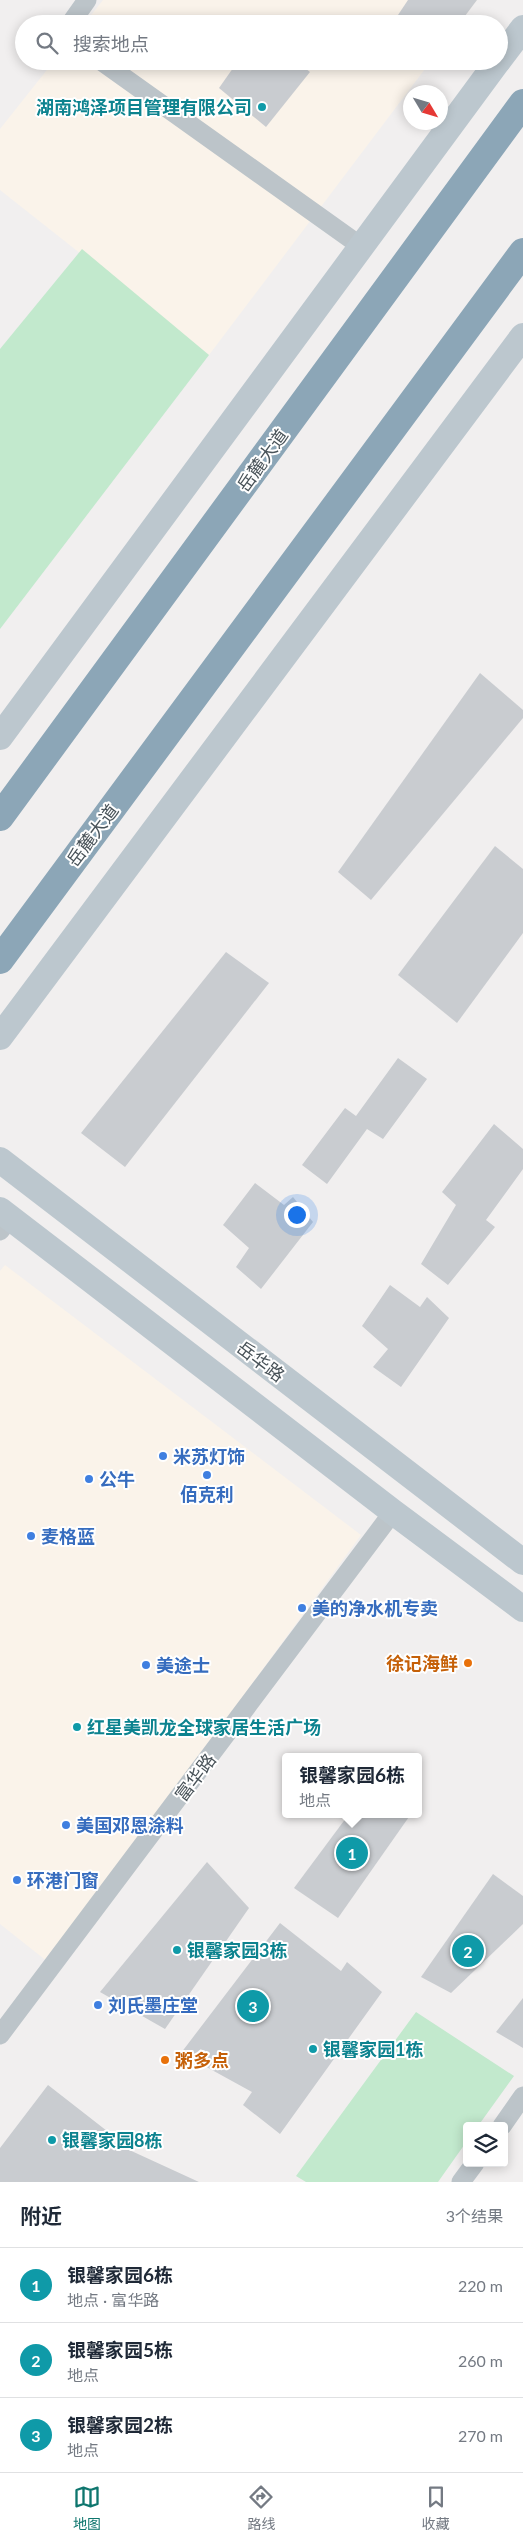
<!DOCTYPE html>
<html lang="zh">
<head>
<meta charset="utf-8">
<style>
  :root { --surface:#fff; --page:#f2f2f3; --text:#1f2937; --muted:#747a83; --line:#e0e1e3; --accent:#0f766e }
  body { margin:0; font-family:Lato,"Noto Sans SC",sans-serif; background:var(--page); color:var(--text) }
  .controls { position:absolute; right:15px; bottom:15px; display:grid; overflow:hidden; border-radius:5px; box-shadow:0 2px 12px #0003 }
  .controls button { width:45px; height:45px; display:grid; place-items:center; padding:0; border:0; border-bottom:1px solid var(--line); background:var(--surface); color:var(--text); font:25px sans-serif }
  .compass { position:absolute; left:403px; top:85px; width:45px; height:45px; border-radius:50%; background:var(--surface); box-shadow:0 2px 12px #0003; rotate:128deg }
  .you { position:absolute; left:296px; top:1214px; width:18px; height:18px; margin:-12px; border:4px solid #fff; border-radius:50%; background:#1a73e8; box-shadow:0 0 0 8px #1a73e833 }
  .badge { display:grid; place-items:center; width:32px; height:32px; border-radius:50%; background:var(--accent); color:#fff; font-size:16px; font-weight:700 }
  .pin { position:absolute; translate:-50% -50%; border:2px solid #fff; box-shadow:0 1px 5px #0006 }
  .popup { position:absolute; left:282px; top:1753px; width:140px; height:65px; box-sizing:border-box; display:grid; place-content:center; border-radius:5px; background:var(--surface); filter:drop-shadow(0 1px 4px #0005); font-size:16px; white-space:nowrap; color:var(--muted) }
  .popup b { font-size:19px; color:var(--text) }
  .popup::after { content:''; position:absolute; left:50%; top:100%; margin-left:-10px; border:10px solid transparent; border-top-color:var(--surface) }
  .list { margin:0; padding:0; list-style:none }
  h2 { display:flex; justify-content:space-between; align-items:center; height:65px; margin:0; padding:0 20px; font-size:21px }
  h2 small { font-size:16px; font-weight:400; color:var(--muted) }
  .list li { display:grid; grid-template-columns:32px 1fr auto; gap:15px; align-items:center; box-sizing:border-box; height:75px; padding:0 20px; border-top:1px solid var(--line) }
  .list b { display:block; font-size:19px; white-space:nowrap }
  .list p { margin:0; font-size:16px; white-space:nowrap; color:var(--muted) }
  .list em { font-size:16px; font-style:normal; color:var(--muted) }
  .icon { flex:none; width:28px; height:28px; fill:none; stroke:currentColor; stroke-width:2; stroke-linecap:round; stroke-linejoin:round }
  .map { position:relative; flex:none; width:523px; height:2182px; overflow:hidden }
  .search { position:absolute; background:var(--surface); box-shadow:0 2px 12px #0003; left:15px; right:15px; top:15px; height:55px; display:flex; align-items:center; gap:12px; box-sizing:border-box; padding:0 18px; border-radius:28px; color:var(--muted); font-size:19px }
  .sheet { height:290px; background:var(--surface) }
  nav { display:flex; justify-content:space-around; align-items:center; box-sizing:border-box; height:70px; border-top:1px solid var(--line); background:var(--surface); font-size:14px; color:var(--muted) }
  nav a { display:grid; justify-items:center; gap:2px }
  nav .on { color:var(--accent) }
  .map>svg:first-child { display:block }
  .commercial { fill:#faf3ea }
  .green { fill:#c2e9cd }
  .building { fill:#c9ccd0 }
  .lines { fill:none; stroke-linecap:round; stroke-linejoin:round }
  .street { stroke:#bcc4c9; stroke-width:19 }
  .secondary { stroke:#bcc7ce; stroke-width:26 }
  .highway { stroke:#8ca6b7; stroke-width:28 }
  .culture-dot { fill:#0f9aa8; stroke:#fff; stroke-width:2 }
  .shop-dot { fill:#3f7fe0; stroke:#fff; stroke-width:2 }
  .food-dot { fill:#e8710a; stroke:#fff; stroke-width:2 }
  .labels { text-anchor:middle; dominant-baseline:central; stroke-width:4; stroke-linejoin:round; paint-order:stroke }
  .culture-label { font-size:18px; font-weight:bold; fill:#0d838f; stroke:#fff; text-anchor:start }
  .street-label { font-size:18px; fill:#495359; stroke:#fff }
  .shop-label { font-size:18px; font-weight:bold; fill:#366cbe; stroke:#fff; text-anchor:start }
  .food-label { font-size:18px; font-weight:bold; fill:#c56008; stroke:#fff; text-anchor:end }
</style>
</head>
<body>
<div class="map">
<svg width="523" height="2182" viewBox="0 0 523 2182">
  <rect width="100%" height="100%" fill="#f1efef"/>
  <!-- commercial -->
  <g class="commercial">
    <path d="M103,0H477L459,24H84Z"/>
    <path d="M54,61H431L209,355L0,190V129Z"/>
    <path d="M5,1265L361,1535L48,1962L0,1924V1271Z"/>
  </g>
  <!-- green -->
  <g class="green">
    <path d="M82,249L209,355L0,629V349Z"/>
    <path d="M416,2012L514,2076L478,2126H467V2141L438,2182H306L296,2176Z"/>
  </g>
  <!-- building -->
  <g class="building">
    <path d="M408,0H477L459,24H392Z"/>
    <path d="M238,61H296L310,72L266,127L219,88Z"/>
    <path d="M480,673L523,710V718L371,900L338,872Z"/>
    <path d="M495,846L523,869V933L457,1023L398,975Z"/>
    <path d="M226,952L269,983L125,1167L81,1133Z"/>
    <path d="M398,1058L427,1079L383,1139L367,1129L327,1184L302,1165L345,1108L356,1116Z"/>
    <path d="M494,1124L523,1149V1169L486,1220L495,1227L448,1285L421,1264L456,1205L442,1192Z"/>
    <path d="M255,1183L284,1205L293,1197L313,1222L261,1289L236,1267L249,1248L223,1225Z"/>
    <path d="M390,1285L420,1307L427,1297L449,1318L401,1387L373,1367L388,1349L362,1326Z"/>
    <path d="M349,1814H411L338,1918L294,1888Z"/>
    <path d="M207,1862L249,1908L165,2029L100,1992Z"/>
    <path d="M493,1874L523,1896V1924L451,1993L421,1977Z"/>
    <path d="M280,1923L341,1971L347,1962L382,1992L280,2134L243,2105L252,2092L181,2053Z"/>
    <path d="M523,1998V2048L496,2032Z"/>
    <path d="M48,2085L107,2131L101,2137L199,2182H0V2148Z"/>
  </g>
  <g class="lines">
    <!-- street -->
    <g class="street">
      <path d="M70,24L87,0"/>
      <path d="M101,61L362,247"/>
      <path d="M0,1231L10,1218"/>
      <path d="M0,2035L393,1512"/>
      <path d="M502,2126L523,2096"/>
      <path d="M461,2182L475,2163"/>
    </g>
    <!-- secondary -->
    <g class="secondary">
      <path d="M499,60L523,28"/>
      <path d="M0,737L498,61"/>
      <path d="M0,1037L523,336"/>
      <path d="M0,1160L523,1562"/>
      <path d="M0,1210L393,1512L523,1609"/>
    </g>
    <!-- highway -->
    <g class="highway">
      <path d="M0,817L523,103"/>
      <path d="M0,960L523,252"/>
    </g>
  </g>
  <!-- markers -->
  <g class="culture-dot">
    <circle cx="262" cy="107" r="5"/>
    <circle cx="77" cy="1727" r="5"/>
    <circle cx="177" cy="1950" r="5"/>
    <circle cx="313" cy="2049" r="5"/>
    <circle cx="52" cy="2140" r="5"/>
  </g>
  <g class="shop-dot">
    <circle cx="163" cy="1456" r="5"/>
    <circle cx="207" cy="1475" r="5"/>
    <circle cx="89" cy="1479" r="5"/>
    <circle cx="31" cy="1536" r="5"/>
    <circle cx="302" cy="1608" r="5"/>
    <circle cx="146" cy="1665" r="5"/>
    <circle cx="66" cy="1825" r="5"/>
    <circle cx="17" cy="1880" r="5"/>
    <circle cx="98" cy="2005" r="5"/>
  </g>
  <g class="food-dot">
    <circle cx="468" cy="1663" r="5"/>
    <circle cx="165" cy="2060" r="5"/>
  </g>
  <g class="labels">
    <!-- culture labels -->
    <g class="culture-label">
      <text x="252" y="107" text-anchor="end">湖南鸿泽项目管理有限公司</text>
      <text x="87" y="1727">红星美凯龙全球家居生活广场</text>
      <text x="187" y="1950">银馨家园3栋</text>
      <text x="323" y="2049">银馨家园1栋</text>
      <text x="62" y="2140">银馨家园8栋</text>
    </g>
    <!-- street labels -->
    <g class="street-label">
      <text transform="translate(262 460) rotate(-54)">岳麓大道</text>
      <text transform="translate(92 835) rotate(-53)">岳麓大道</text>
      <text transform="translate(261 1361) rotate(37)">岳华路</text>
      <text transform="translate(195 1777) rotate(-53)">富华路</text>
    </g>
    <!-- shop labels -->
    <g class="shop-label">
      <text x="173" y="1456">米苏灯饰</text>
      <text x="99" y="1479">公牛</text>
      <text x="207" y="1494" text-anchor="middle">佰克利</text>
      <text x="41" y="1536">麦格蓝</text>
      <text x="312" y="1608">美的净水机专卖</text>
      <text x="156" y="1665">美途士</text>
      <text x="76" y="1825">美国邓恩涂料</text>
      <text x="27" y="1880">环港门窗</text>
      <text x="108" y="2005">刘氏墨庄堂</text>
    </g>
    <!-- food labels -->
    <g class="food-label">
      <text x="458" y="1663">徐记海鲜</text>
      <text x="175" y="2060" text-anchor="start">粥多点</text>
    </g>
  </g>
</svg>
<div class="controls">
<button><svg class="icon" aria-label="layers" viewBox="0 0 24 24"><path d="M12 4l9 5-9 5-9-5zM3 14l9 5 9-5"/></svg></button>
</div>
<svg class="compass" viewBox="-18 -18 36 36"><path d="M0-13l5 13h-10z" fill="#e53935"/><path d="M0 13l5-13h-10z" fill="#747a83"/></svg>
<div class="you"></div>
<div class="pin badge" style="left:352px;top:1853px;background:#0f9aa8">1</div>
<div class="popup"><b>银馨家园6栋</b>地点</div>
<div class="pin badge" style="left:468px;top:1951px;background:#0f9aa8">2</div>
<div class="pin badge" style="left:253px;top:2006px;background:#0f9aa8">3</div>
<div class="search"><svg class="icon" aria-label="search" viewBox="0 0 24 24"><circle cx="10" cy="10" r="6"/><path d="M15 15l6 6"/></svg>搜索地点</div>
</div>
<section class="sheet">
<h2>附近<small>3个结果</small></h2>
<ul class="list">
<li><span class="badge" style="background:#0f9aa8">1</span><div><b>银馨家园6栋</b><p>地点 · 富华路</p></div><em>220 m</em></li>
<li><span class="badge" style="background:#0f9aa8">2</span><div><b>银馨家园5栋</b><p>地点</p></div><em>260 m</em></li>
<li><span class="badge" style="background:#0f9aa8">3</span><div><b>银馨家园2栋</b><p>地点</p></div><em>270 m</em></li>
</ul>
</section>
<nav>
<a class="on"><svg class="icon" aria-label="map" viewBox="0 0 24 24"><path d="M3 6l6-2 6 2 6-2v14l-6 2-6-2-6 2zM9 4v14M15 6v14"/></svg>地图</a>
<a><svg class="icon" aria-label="directions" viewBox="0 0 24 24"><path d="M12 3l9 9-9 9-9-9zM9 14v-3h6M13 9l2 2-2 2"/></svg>路线</a>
<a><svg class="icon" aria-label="saved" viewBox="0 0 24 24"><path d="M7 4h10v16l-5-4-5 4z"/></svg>收藏</a>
</nav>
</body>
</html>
